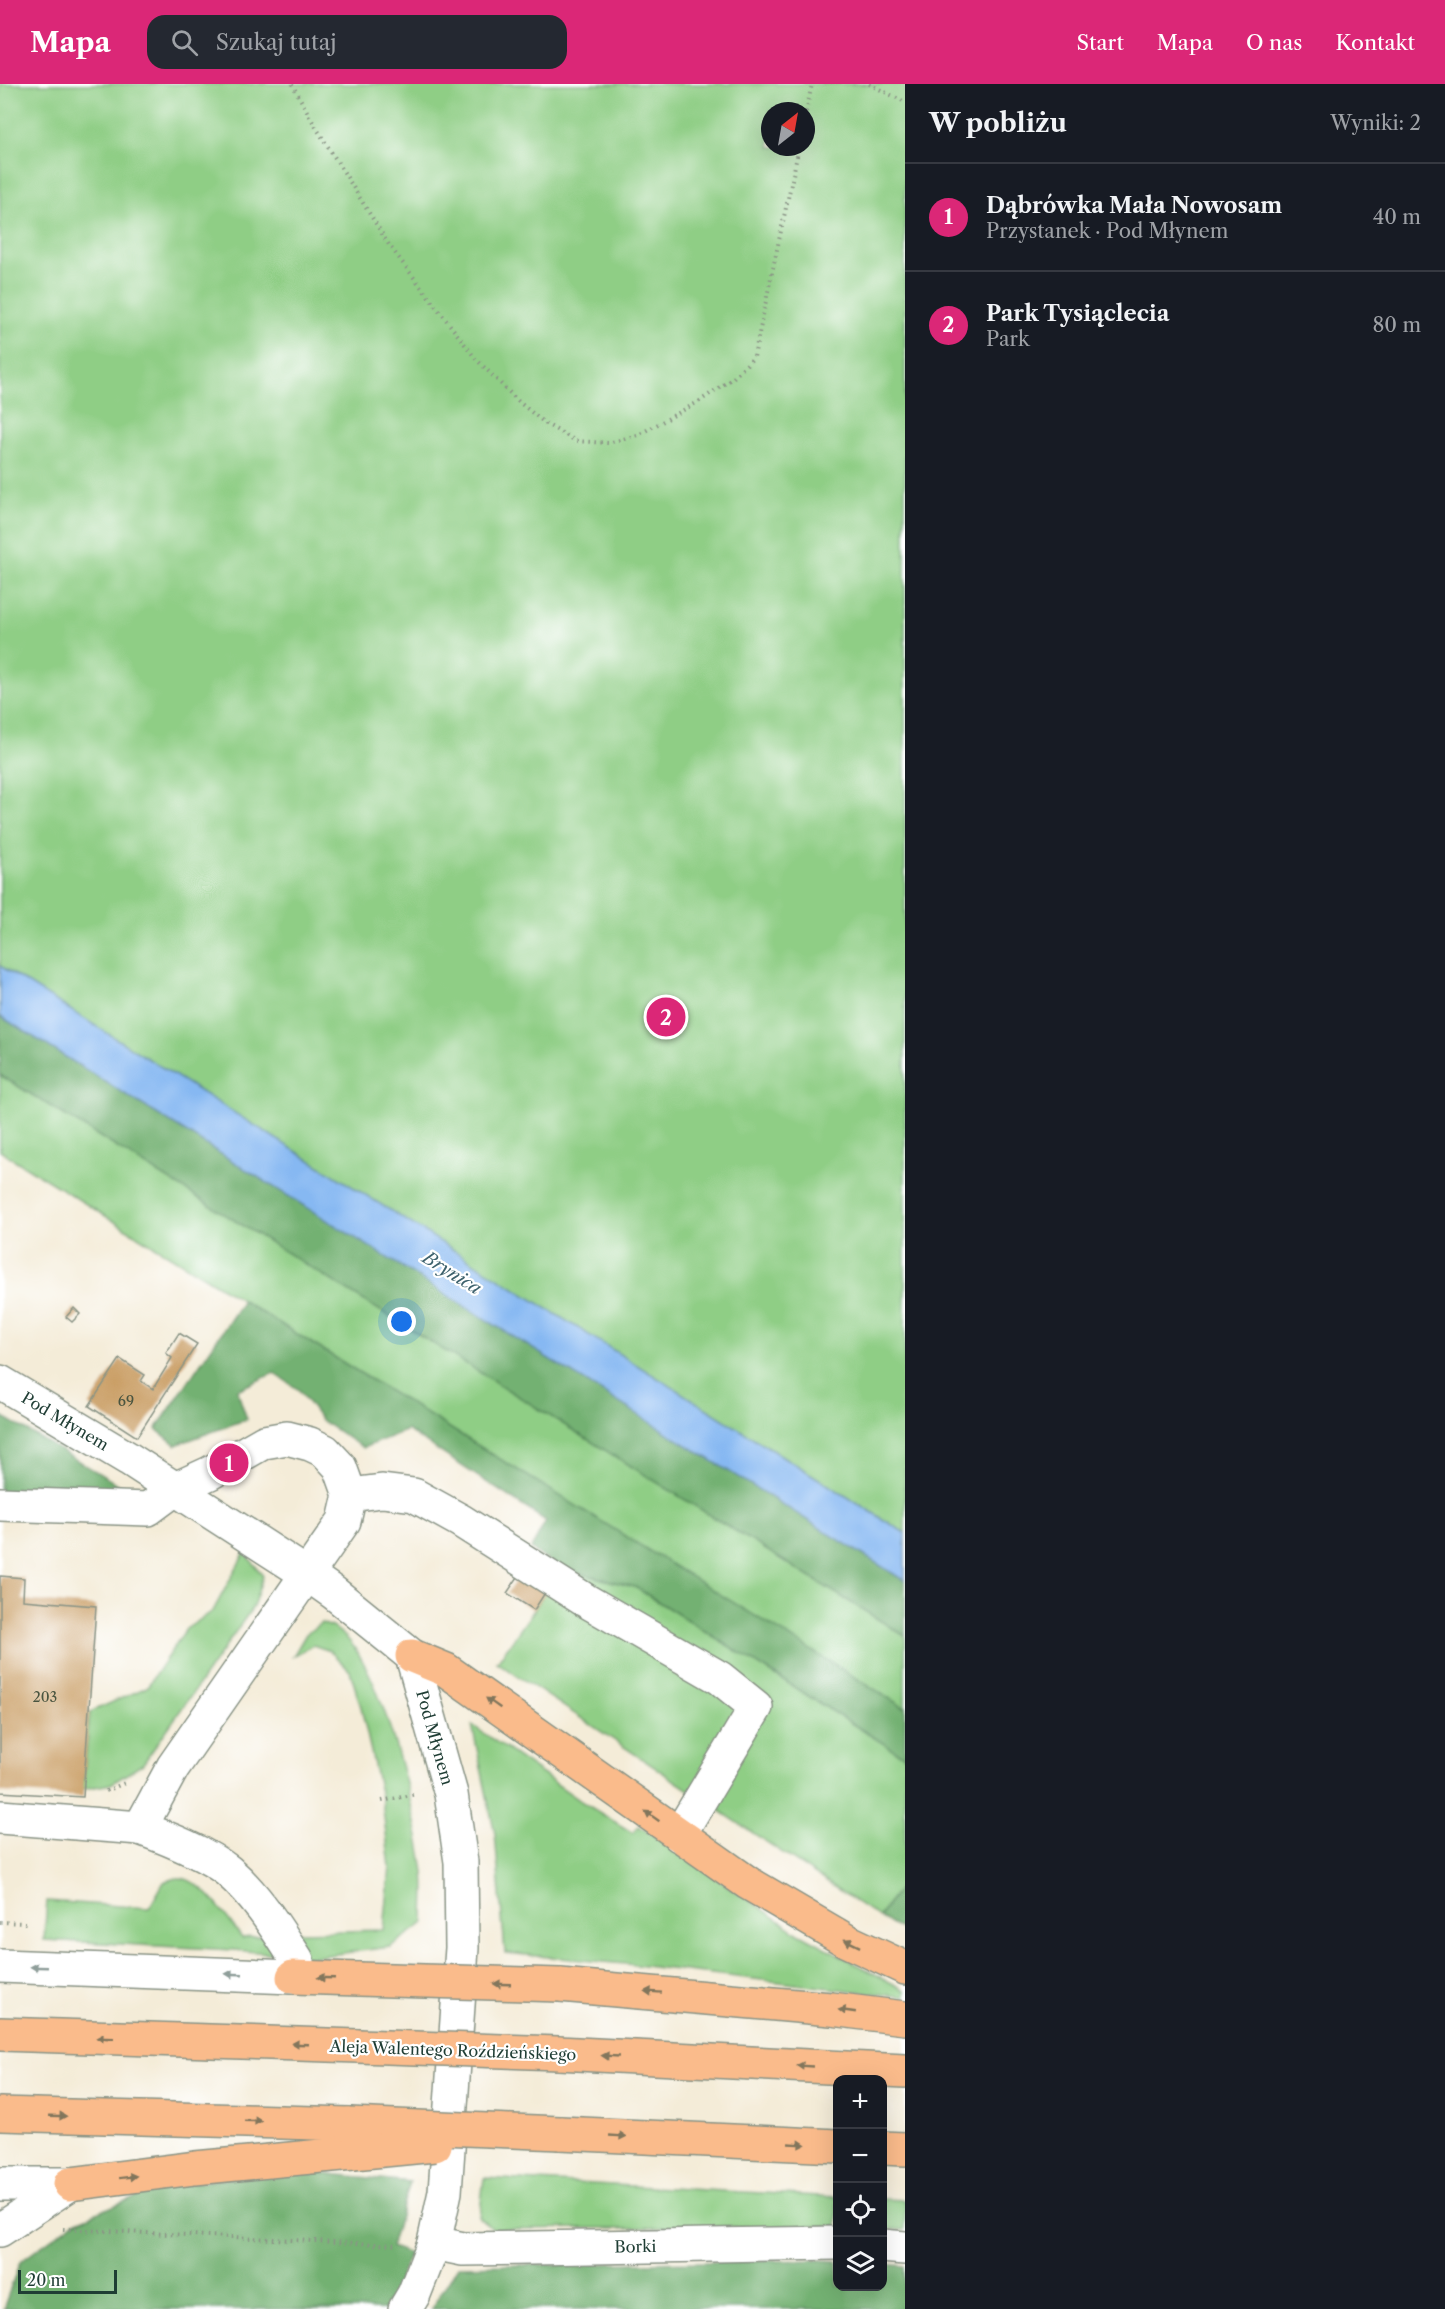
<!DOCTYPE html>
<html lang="pl">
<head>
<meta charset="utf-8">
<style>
  :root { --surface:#171b24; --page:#242831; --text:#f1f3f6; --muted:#9ea1a6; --line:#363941; --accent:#db2777 }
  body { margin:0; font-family:"Libre Caslon Text",serif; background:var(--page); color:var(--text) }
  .controls { position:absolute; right:18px; bottom:18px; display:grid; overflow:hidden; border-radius:12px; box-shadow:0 6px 24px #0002 }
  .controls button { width:54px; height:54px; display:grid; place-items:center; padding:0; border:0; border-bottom:2px solid var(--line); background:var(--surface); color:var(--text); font:30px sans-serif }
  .compass { position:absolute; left:761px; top:18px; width:54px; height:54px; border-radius:50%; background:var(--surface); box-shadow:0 6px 24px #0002; rotate:31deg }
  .scale { position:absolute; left:18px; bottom:15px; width:99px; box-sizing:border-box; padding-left:6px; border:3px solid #1f3d34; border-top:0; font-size:16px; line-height:21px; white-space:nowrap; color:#1f3d34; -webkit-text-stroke:4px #fff; paint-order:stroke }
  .you { position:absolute; left:402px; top:1238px; width:21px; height:21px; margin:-15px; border:4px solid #fff; border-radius:50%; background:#1a73e8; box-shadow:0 0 0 9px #1a73e833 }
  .badge { display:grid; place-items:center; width:39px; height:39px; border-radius:50%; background:var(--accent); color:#fff; font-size:20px; font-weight:700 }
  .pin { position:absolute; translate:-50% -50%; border:3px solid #fff; box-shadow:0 2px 6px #0006 }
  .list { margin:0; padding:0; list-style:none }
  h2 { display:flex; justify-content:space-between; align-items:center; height:78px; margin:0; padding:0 24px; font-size:26px }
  h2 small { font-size:20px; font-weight:400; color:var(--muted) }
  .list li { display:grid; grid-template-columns:39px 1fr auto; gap:18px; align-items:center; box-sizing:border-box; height:108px; padding:0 24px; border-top:2px solid var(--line) }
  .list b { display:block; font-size:22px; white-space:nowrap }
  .list p { margin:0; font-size:20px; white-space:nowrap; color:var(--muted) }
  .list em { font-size:20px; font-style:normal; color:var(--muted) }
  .icon { flex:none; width:33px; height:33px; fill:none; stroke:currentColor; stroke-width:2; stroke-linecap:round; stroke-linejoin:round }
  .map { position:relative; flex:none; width:905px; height:2225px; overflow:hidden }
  header { display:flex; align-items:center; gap:36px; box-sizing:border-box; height:84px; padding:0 30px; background:var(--accent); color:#fff }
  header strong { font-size:28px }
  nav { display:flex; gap:33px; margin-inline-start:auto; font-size:21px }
  .search { width:420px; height:54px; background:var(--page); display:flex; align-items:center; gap:15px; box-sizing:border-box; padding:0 21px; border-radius:18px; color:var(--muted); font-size:22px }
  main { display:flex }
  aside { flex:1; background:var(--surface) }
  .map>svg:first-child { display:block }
  .green { fill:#8fce85; stroke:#57865c; stroke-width:1.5; fill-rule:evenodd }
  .forest { fill:#73b172; stroke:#497753; stroke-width:1.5 }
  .water { fill:#86b8f2; stroke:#527a93; stroke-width:1.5 }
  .building { fill:#c99d63 }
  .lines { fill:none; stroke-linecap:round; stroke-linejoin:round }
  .minor-casing { stroke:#8a9486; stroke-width:36 }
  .highway-casing { stroke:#8a9486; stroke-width:36 }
  .path { stroke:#8a9486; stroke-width:4; stroke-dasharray:1.5 4.5; stroke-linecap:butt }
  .minor { stroke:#fff; stroke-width:33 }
  .highway { stroke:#fabb8b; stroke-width:33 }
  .highway-bridge-casing { stroke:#8a9486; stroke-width:36; stroke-linecap:butt }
  .highway-bridge { stroke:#fabb8b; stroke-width:33 }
  .oneway { fill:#82765b }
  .oneway2 { fill:#8f9e9a }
  .labels { text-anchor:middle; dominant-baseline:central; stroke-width:4.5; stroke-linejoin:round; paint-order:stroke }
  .number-label { font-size:14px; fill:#4a5540 }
  .street-label { font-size:16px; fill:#1f3d34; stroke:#fff }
  .water-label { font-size:18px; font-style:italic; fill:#3e626d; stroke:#fff }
</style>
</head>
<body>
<header>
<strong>Mapa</strong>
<div class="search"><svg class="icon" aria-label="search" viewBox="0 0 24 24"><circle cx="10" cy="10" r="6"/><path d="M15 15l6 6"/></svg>Szukaj tutaj</div>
<nav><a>Start</a><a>Mapa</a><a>O nas</a><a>Kontakt</a></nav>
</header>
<main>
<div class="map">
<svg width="905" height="2225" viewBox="0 0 905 2225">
  <rect width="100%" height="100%" fill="#fff"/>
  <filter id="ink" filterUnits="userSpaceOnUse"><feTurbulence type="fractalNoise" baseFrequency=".0167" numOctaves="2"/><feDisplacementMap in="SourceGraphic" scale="12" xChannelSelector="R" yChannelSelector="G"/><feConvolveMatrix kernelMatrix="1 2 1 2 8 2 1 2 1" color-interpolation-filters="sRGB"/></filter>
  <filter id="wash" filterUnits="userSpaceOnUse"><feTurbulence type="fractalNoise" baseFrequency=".008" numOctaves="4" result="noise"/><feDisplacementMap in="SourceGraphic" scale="24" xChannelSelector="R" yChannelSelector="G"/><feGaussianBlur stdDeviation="1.35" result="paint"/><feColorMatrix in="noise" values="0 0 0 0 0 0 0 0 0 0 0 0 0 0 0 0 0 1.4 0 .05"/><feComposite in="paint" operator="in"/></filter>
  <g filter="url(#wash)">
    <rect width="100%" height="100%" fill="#f4ecd8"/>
    <!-- green -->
    <g class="green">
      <path d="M0,0H905V1449L0,882ZM770,27H806V63H770Z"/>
      <path d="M0,991L905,1552V1625L0,1067Z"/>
      <path d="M245,1468L263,1492L253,1523L143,1680L111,1700L83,1705L90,1628L147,1603L186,1545L213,1527Z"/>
      <path d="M559,1484L635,1503L905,1673V1797L879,1833L497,1578L534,1526Z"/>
      <path d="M321,1539C328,1541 335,1544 341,1549C382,1581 417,1735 424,1788C426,1805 424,1822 424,1839L390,1863L313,1873L234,1866L44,1856L47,1817L149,1824L164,1798C169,1797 174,1794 178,1794C202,1793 229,1837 242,1854L301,1848L384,1846L390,1783L382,1717L361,1623L350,1587L330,1567L313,1561L293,1572L306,1550Z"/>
      <path d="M472,1641L584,1719L633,1749L639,1742L795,1847L905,1906V1913L636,1881L505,1869L495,1750Z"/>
      <path d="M484,2094L837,2113V2142L493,2145L479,2133Z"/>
      <path d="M882,2115L905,2116V2146L883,2145Z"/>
    </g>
    <!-- forest -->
    <g class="forest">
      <path d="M0,932L905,1497V1552L0,991Z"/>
      <path d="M243,1217L905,1624V1673L635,1503L559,1484L531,1465L546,1437L407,1346L363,1364L321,1336L299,1306L274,1289L237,1306L247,1335L176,1361L156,1345Z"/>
      <path d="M0,1331L9,1336L119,1401L104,1411L0,1408Z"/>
      <path d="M905,1797V1847L879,1833Z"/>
      <path d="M299,2087L410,2098L391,2163L410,2170L386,2225H3L20,2178L75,2138L161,2102Z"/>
      <path d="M819,2176L837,2177L838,2202H882L883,2180L904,2182L905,2225H431L458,2182Z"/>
    </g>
    <!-- water -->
    <path class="water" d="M0,882L905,1449V1497L0,932Z"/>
    <g id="blocks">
      <!-- building -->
      <g class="building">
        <path d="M74,1224L80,1230L72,1238L66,1233Z"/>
        <path d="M179,1249L197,1260L137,1353L89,1322L120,1275L145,1291L141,1297L153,1305L172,1274L166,1269Z"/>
        <path d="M524,1484L550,1501L534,1526L507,1509Z"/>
        <path d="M0,1492L24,1494L23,1516L96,1522L83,1713L0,1708Z"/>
      </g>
    </g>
  </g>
  <g filter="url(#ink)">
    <use href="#blocks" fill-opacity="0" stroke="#8a9486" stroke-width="1.5"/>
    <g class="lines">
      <defs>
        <g id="minor">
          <path id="s1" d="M0,1298L129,1375L307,1490L334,1509L412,1572L451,1710L461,1778L462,1864L445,2108L434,2159L414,2210L405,2225"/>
          <path d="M350,1411L382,1407L414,1411L461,1437L585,1516L720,1594L756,1623L679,1751"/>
          <path d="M0,1420L148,1425L175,1405L210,1389L264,1358L287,1354L310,1360L325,1367L340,1383L350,1411L344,1437L173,1683L140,1744L0,1733"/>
          <path d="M0,1882L293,1893L297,1876C277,1845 257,1812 228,1787C206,1769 167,1754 140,1744"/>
          <path d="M0,2100H70"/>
          <path d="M0,2146L70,2100"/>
          <path id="s2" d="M434,2159L463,2165L838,2159"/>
          <path d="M882,2162L905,2164"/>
        </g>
        <g id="highway">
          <path d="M412,1572L446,1586L748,1799L847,1857L905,1884"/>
          <path d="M293,1893L359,1895"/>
          <path d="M560,1901L831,1925L905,1934"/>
          <path d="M0,1950L358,1962"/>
          <path d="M558,1969L905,1987"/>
          <path d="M0,2030L349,2040"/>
          <path d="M560,2049L838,2062"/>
          <path d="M882,2064L905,2065"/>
          <path d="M70,2100L195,2084L353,2069"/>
        </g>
      </defs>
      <!-- minor casing -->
      <use href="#minor" class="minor-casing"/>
      <!-- highway casing -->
      <use href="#highway" class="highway-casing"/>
      <!-- path -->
      <g class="path">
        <path d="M292,0L314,40L389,161L476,275L519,318L546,340L576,357L608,359L638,351L700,317L733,294L754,273L799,63"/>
        <path d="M869,0L905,18"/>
        <path d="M806,28L812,0"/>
        <path d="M106,1707L127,1698"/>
        <path d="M382,1717L417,1710"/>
        <path d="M0,1838L27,1839"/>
        <path d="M63,2145L398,2161"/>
      </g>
      <!-- minor -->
      <use href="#minor" class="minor"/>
      <!-- highway -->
      <use href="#highway" class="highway"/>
      <defs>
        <g id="highway-bridge">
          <path d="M359,1895L560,1901"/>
          <path d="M358,1962L558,1969"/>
          <path d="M349,2040L560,2049"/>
          <path d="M353,2069L435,2061"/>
        </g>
      </defs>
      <!-- highway-bridge casing -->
      <use href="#highway-bridge" class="highway-bridge-casing"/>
      <!-- highway-bridge -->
      <use href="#highway-bridge" class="highway-bridge"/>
    </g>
    <!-- one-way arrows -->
    <defs><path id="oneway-solid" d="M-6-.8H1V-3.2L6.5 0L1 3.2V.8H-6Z" transform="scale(1.5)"/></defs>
    <g class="oneway">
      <use href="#oneway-solid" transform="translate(493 1619) rotate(-145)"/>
      <use href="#oneway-solid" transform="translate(652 1732) rotate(-145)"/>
      <use href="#oneway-solid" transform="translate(852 1859) rotate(-154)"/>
      <use href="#oneway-solid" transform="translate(326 1894) rotate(-178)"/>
      <use href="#oneway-solid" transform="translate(502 1900) rotate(-178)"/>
      <use href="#oneway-solid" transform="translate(653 1908) rotate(-176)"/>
      <use href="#oneway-solid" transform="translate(847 1927) rotate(-172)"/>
      <use href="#oneway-solid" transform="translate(105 1954) rotate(-178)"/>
      <use href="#oneway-solid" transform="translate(300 1960) rotate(-178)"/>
      <use href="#oneway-solid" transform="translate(610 1972) rotate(-177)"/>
      <use href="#oneway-solid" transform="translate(805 1982) rotate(-177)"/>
      <use href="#oneway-solid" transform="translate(58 2032) rotate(2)"/>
      <use href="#oneway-solid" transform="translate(253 2037) rotate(2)"/>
      <use href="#oneway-solid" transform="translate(618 2052) rotate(3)"/>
      <use href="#oneway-solid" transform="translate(797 2060) rotate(3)"/>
      <use href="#oneway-solid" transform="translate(128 2093) rotate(-7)"/>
    </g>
    <g class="oneway2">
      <use href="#oneway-solid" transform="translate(39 1883) rotate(-178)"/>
      <use href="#oneway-solid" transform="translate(234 1890) rotate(-178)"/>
    </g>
  </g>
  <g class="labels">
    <!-- number labels -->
    <g class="number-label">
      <text x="126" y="1317">69</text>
      <text x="45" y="1613">203</text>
    </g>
    <!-- street labels -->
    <g class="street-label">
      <text stroke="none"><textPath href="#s1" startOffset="76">Pod Młynem</textPath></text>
      <text stroke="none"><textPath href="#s1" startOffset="580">Pod Młynem</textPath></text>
      <text transform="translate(453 1966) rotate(2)">Aleja Walentego Roździeńskiego</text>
      <text stroke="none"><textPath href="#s2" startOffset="202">Borki</textPath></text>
    </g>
    <!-- water labels -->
    <g class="water-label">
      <text transform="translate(452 1189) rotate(32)">Brynica</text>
    </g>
  </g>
</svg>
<div class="controls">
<button>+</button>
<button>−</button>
<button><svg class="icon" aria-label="locate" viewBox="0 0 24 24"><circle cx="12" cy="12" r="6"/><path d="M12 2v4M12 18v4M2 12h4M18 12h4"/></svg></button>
<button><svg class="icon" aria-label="layers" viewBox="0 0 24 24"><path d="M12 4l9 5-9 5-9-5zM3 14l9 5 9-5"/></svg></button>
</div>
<svg class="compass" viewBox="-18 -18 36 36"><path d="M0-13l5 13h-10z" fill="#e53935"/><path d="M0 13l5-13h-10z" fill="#9ea1a6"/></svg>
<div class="scale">20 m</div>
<div class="you"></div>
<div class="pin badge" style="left:229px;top:1379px">1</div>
<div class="pin badge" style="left:666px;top:933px">2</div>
</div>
<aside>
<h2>W pobliżu<small>Wyniki: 2</small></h2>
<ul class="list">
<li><span class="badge">1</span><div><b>Dąbrówka Mała Nowosam</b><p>Przystanek · Pod Młynem</p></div><em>40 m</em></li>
<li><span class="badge">2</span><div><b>Park Tysiąclecia</b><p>Park</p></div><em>80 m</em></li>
</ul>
</aside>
</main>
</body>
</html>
